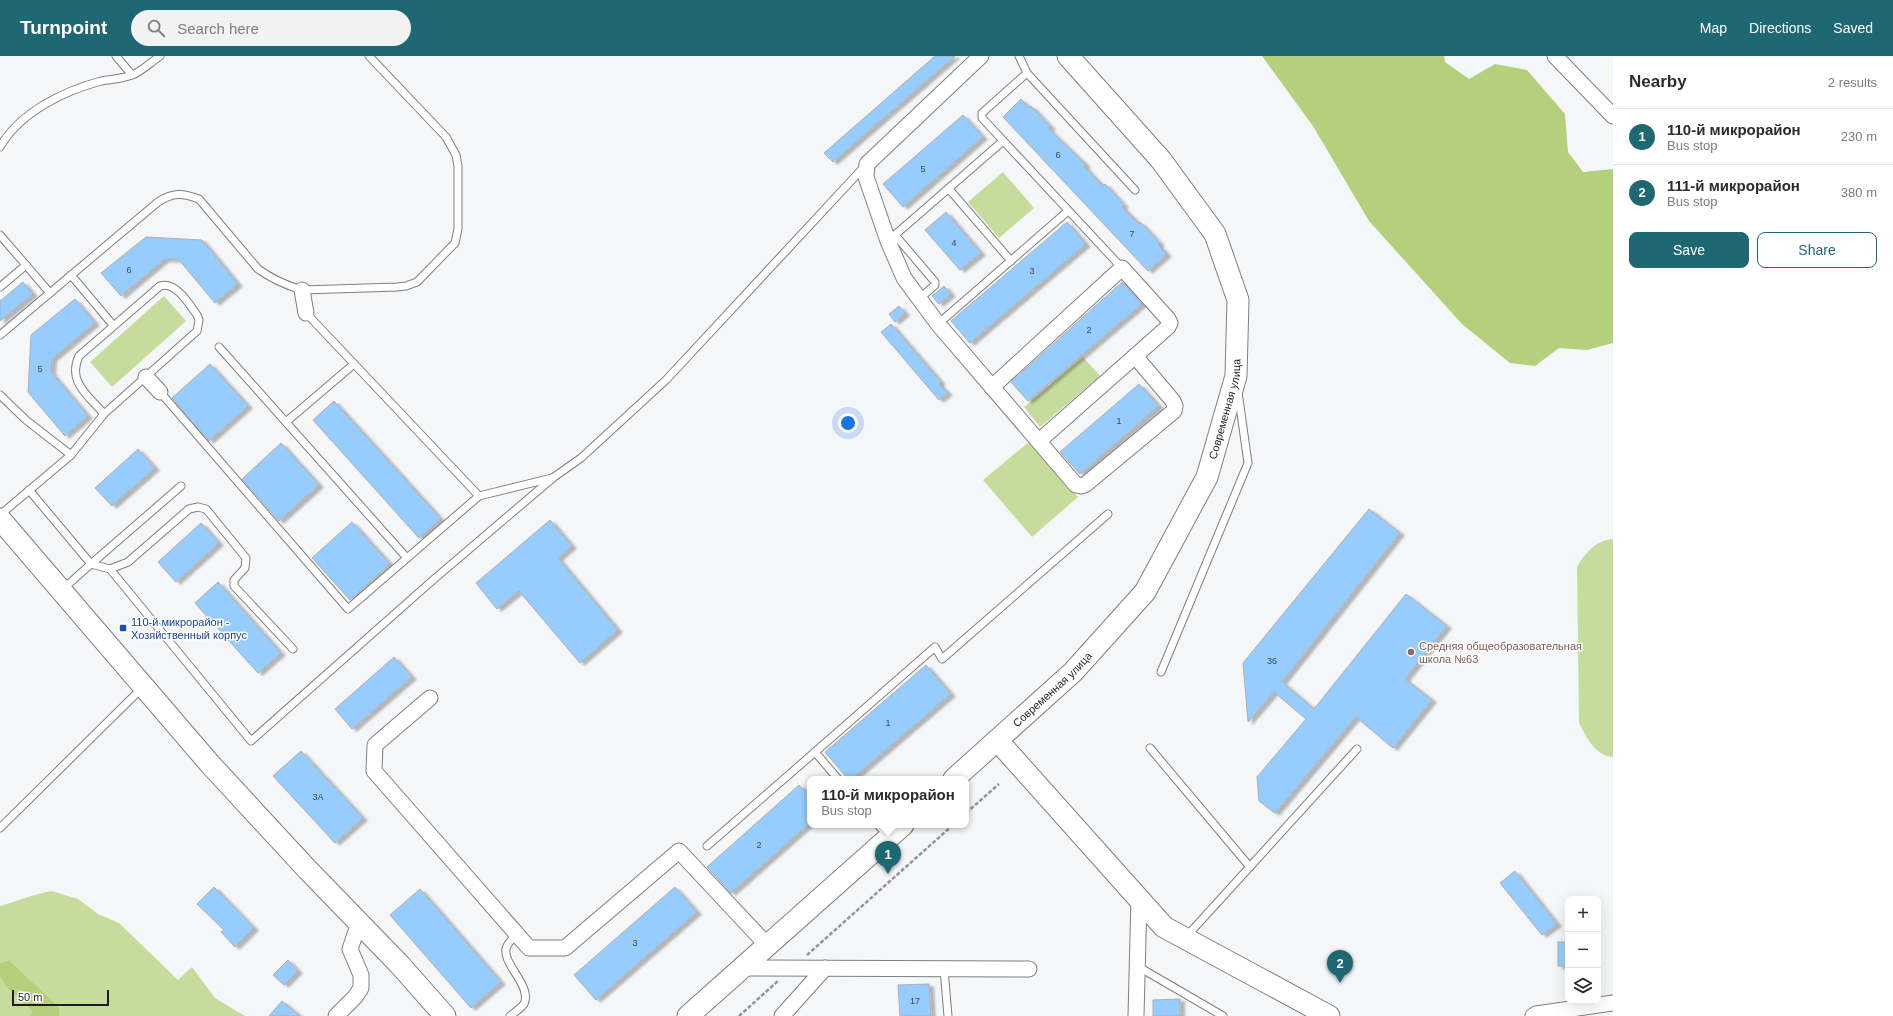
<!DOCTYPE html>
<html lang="en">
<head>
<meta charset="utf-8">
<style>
  :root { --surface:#fff; --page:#f2f2f3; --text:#2b2b33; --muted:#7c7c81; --line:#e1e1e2; --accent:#1e6873 }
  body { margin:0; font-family:Helvetica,sans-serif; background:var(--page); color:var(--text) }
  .controls { position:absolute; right:12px; bottom:12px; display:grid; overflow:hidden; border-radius:8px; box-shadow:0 4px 16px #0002 }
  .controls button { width:36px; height:36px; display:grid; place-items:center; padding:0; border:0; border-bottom:1px solid var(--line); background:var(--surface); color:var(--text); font:20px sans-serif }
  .scale { position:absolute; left:12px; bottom:10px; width:97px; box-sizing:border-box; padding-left:4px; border:2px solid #1e1e1f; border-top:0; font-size:11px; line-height:14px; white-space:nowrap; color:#1e1e1f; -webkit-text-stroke:3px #fff; paint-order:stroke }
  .you { position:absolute; left:848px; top:367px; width:14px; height:14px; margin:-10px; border:3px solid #fff; border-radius:50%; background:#1a73e8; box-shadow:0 0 0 6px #1a73e833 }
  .badge { display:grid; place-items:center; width:26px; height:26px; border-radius:50%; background:var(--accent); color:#fff; font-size:13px; font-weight:700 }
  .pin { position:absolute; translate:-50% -33px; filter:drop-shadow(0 1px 2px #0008) }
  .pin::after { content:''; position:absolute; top:21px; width:14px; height:12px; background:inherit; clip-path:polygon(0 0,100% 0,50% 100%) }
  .popup { position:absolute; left:807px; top:720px; width:162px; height:52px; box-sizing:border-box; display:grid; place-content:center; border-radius:8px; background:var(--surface); filter:drop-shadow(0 1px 3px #0005); font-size:13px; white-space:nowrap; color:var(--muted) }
  .popup b { font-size:15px; color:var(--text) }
  .popup::after { content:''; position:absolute; left:50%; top:100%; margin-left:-8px; border:8px solid transparent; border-top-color:var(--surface) }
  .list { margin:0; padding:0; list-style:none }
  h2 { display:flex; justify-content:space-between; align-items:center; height:52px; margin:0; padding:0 16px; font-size:17px }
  h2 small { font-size:13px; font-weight:400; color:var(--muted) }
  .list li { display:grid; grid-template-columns:26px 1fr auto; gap:12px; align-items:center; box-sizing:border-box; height:56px; padding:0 16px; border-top:1px solid var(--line) }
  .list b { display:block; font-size:15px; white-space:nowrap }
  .list p { margin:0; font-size:13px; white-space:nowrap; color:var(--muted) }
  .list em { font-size:13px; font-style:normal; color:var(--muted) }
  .actions { display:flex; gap:8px; padding:12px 16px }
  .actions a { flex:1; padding:9px 0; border:1px solid var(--accent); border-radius:8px; text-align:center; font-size:14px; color:var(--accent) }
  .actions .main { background:var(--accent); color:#fff }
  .icon { flex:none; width:22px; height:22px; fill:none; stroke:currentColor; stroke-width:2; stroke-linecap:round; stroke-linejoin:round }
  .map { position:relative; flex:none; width:1613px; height:960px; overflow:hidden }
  header { display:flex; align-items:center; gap:24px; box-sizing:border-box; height:56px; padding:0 20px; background:var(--accent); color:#fff }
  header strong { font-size:19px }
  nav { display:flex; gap:22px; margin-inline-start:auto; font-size:14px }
  .search { width:280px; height:36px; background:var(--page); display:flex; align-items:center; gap:10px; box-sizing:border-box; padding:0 14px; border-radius:22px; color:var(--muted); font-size:15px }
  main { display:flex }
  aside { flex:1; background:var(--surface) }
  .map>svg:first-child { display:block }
  .green { fill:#c6dc9c }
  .forest { fill:#b4d07c }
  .building { fill:#96ccfe; stroke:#aeafb0; filter:url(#shadow) }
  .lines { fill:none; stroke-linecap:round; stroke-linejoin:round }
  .lane-casing { stroke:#7e7f80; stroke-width:9 }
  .street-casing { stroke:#7e7f80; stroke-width:17 }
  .secondary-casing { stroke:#7e7f80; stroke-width:23 }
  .path { stroke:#949495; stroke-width:2.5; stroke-dasharray:4 2; stroke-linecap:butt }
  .lane { stroke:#fff; stroke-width:7 }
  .street { stroke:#fff; stroke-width:15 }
  .secondary { stroke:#fff; stroke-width:21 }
  .transit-dot { fill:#1a4fb4; stroke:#fff; stroke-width:1.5 }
  .education-dot { fill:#8d6e63; stroke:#fff; stroke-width:1.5 }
  .labels { text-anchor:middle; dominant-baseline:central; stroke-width:3; stroke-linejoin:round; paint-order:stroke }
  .number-label { font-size:9px; fill:#3c4a57 }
  .street-label { font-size:11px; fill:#1e1e1f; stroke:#fff }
  .transit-label { font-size:11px; fill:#164399; stroke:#fff; text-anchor:start }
  .education-label { font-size:11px; fill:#785e54; stroke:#fff; text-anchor:start }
</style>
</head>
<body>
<header>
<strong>Turnpoint</strong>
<div class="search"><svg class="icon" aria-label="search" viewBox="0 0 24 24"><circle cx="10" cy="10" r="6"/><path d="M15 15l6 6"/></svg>Search here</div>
<nav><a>Map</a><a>Directions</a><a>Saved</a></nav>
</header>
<main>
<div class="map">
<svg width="1613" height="960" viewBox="0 0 1613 960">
  <defs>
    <filter id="shadow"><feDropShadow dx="4.5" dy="2.5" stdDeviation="1" flood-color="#0004"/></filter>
  </defs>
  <rect width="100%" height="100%" fill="#f5f6f7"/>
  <!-- green -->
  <g class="green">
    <path d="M1003,116L1034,152L999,182L968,146Z"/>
    <path d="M164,240L186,265L112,331L90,306Z"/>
    <path d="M1083,301L1100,320L1040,371L1024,351Z"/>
    <path d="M1030,385L1078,441L1032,481L983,424Z"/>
    <path d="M1613,483V701C1595,700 1586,680 1579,667L1577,511C1585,497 1596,484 1613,483Z"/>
    <path d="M52,835L78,843L98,858L119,867L178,924L192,911L215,942L245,960H59V951L9,904L0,907V850C18,845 34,838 52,835Z"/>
    <path d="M0,921L6,931L32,955L30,960H0Z"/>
  </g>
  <!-- forest -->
  <g class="forest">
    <path d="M1262,0H1444L1445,6L1469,23L1495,8L1527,14L1565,58L1568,96L1583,116L1613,113V287L1587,294L1559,292L1535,310L1510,307L1462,268L1369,165L1313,70Z"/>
    <path d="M9,904L59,951V960H30L32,955L6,931L0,921V907Z"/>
  </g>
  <!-- building -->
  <g class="building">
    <path d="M935,0H955L833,106L824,97Z"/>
    <path d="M1021,43L1029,52L1031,50L1051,71L1049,73L1086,109L1084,110L1094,121L1103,130L1105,128L1124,149L1122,151L1139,168L1140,166L1160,187L1158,189L1167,198L1148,215L1003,61Z"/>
    <path d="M963,59L983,81L903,151L883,128Z"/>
    <path d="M946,156L981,197L960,214L925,174Z"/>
    <path d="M1067,166L1086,188L970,287L951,265Z"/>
    <path d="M146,181L202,184L238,228L215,247L179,204L165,203L121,240L101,217Z"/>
    <path d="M23,226L33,238L0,265V245Z"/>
    <path d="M1122,226L1142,248L1028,345L1011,326Z"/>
    <path d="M944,230L951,238L939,248L932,240Z"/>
    <path d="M75,243L95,267L52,303L51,316L88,360L65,380L28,336L31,279Z"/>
    <path d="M899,250L905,257L895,266L889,258Z"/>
    <path d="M891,268L941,326L939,328L948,337L939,344L881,276Z"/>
    <path d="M210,308L248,350L209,385L172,342Z"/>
    <path d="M1139,328L1159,350L1080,418L1060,396Z"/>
    <path d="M334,345L441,463L419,482L313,364Z"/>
    <path d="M281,387L319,429L279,465L242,423Z"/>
    <path d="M138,393L155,412L112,450L95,432Z"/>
    <path d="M1369,453L1400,477L1282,626L1314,653L1406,538L1447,570L1405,623L1432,644L1393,692L1356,661L1275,757L1259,745L1257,721L1306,663L1274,636L1248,666L1243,607Z"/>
    <path d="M550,464L572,490L558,502L618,574L580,607L519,535L497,553L476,527Z"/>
    <path d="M352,466L390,508L350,544L312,502Z"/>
    <path d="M201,467L219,487L176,526L158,506Z"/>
    <path d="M218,526L281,597L258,617L195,547Z"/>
    <path d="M394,601L412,621L352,673L335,653Z"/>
    <path d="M926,609L951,638L852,723H848L825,696Z"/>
    <path d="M301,695L363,762L335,787L273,720Z"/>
    <path d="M799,729L810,741V767L731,837L707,811Z"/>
    <path d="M1515,815L1557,868L1542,879L1500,827Z"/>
    <path d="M214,831L254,872L235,891L221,876L224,874L197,848Z"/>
    <path d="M675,831L697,856L596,944L574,919Z"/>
    <path d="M420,833L501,926L471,952L390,859Z"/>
    <rect x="1558" y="886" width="10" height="24"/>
    <path d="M288,904L298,915L284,929L273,919Z"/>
    <path d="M929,928L931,960H900L898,929Z"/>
    <path d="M1180,943V960H1153V944Z"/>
    <path d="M282,945L300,960H269Z"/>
  </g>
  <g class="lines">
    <defs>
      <g id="lane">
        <path d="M116,0L132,19"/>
        <path d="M1019,0L1027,17L982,57V62L1122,212"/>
        <path d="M1027,17L1135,134"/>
        <path d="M0,91C20,56 64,35 101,25C111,23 122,23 132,19C141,16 151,6 160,0"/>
        <path d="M949,133L1011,205"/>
        <path d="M0,179L50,237"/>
        <path d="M895,179L935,226V229L919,243"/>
        <path d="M888,185L1003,85"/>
        <path d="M71,219L113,269"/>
        <path d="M0,231L26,209"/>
        <path d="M306,257L479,440"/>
        <path d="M938,268L1068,155"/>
        <path d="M0,279L158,146C173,136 183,137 199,143L258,213C272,223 285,229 302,234L397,231L406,230L417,226L455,187L458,173V110L456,99L446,81L369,0"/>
        <path d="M219,291L407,502"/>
        <path d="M160,336L348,553L479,440L552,422"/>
        <path d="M0,339L26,364L71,399"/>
        <path d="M286,366L354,308"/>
        <path d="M29,434L91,508L181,430"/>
        <path d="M0,459L71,399L104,358L197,275L199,264L197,259C189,248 176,225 160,230L79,300C67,326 88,339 104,358"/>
        <path d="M110,513L251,685L433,524L554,421L581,402L666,324L864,111"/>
        <path d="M63,533L91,508L110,513L128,506L189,453L198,451L206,453L246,502L245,512L234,524V530L293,593"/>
        <path d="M1161,616L1248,407L1238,336"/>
        <path d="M1150,692L1250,811"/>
        <path d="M815,696L935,591L942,603L1108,458"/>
        <path d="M878,769L888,780"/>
        <path d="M0,772L142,632"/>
        <path d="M707,790L815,696L838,723"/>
        <path d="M1186,881L1357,693"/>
        <path d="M1137,910L1223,960"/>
        <path d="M944,913L948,960"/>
        <path d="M510,960C514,957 521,952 524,948C533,929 499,906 507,890C509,886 514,881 517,878"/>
      </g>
      <g id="street">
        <path d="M981,0L867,108L866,121L888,185L904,222L938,268L1076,429L1081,430L1086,428L1174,355L1175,350L1173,345L1135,300"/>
        <path d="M1555,0L1613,60"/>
        <path d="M302,234L306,257"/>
        <path d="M146,321L160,336"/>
        <path d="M992,331L1122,212L1168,263L1170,267L1168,271L1039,385"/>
        <path d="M430,642L375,689L374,715L529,892H565L679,795L767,889"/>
        <path d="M741,912L1029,913"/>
        <path d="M336,960L355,941L361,932V919L350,893L359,867"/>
        <path d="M782,960L825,912"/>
        <path d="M1136,960L1139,842"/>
        <path d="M1533,960L1536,958L1613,947"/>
      </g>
      <g id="secondary">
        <path d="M0,463L210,708L307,813L400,909L445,960"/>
        <path d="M997,684L1164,871L1329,960"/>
        <path id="s1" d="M954,723L1073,616L1145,536L1207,421L1236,320L1238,244L1215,178L1161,104L1068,0"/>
        <path d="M688,960L903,769"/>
      </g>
    </defs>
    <!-- lane casing -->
    <use href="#lane" class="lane-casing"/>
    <!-- street casing -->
    <use href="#street" class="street-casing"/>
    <!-- secondary casing -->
    <use href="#secondary" class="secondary-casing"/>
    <!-- path -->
    <g class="path">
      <path d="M966,757L999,728"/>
      <path d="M807,899L953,769"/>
      <path d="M739,960L778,925"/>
    </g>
    <!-- lane -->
    <use href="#lane" class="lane"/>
    <!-- street -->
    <use href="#street" class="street"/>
    <!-- secondary -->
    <use href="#secondary" class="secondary"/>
  </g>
  <!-- markers -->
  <rect class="transit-dot" x="119" y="568" width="8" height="8" rx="2"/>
  <circle class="education-dot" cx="1411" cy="596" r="4"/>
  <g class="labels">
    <!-- number labels -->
    <g class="number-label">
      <text x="1058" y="99">6</text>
      <text x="923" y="113">5</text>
      <text x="1132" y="178">7</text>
      <text x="954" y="187">4</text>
      <text x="129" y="214">6</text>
      <text x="1032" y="215">3</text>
      <text x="1089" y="274">2</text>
      <text x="40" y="313">5</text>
      <text x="1119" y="365">1</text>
      <text x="1272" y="605">36</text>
      <text x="888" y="667">1</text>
      <text x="318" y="741">3А</text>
      <text x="759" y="789">2</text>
      <text x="635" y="887">3</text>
      <text x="915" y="945">17</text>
    </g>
    <!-- street labels -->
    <g class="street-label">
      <text stroke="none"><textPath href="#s1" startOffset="469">Современная улица</textPath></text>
      <text stroke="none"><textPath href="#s1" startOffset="133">Современная улица</textPath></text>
    </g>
    <!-- transit labels -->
    <g class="transit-label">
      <text x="131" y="566">110-й микрорайон -<tspan x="131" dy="13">Хозяйственный корпус</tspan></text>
    </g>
    <!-- education labels -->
    <g class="education-label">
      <text x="1419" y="590">Средняя общеобразовательная<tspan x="1419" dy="13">школа №63</tspan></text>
    </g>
  </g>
</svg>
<div class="controls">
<button>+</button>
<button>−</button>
<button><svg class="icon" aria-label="layers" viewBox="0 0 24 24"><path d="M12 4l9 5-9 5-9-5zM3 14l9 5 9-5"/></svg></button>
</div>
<div class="scale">50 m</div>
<div class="you"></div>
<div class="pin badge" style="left:888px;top:818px">1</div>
<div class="popup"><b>110-й микрорайон</b>Bus stop</div>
<div class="pin badge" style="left:1340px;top:927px">2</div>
</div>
<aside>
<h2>Nearby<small>2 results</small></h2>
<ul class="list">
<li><span class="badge">1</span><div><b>110-й микрорайон</b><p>Bus stop</p></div><em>230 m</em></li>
<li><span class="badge">2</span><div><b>111-й микрорайон</b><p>Bus stop</p></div><em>380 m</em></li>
</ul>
<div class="actions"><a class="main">Save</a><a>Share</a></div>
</aside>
</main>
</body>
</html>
